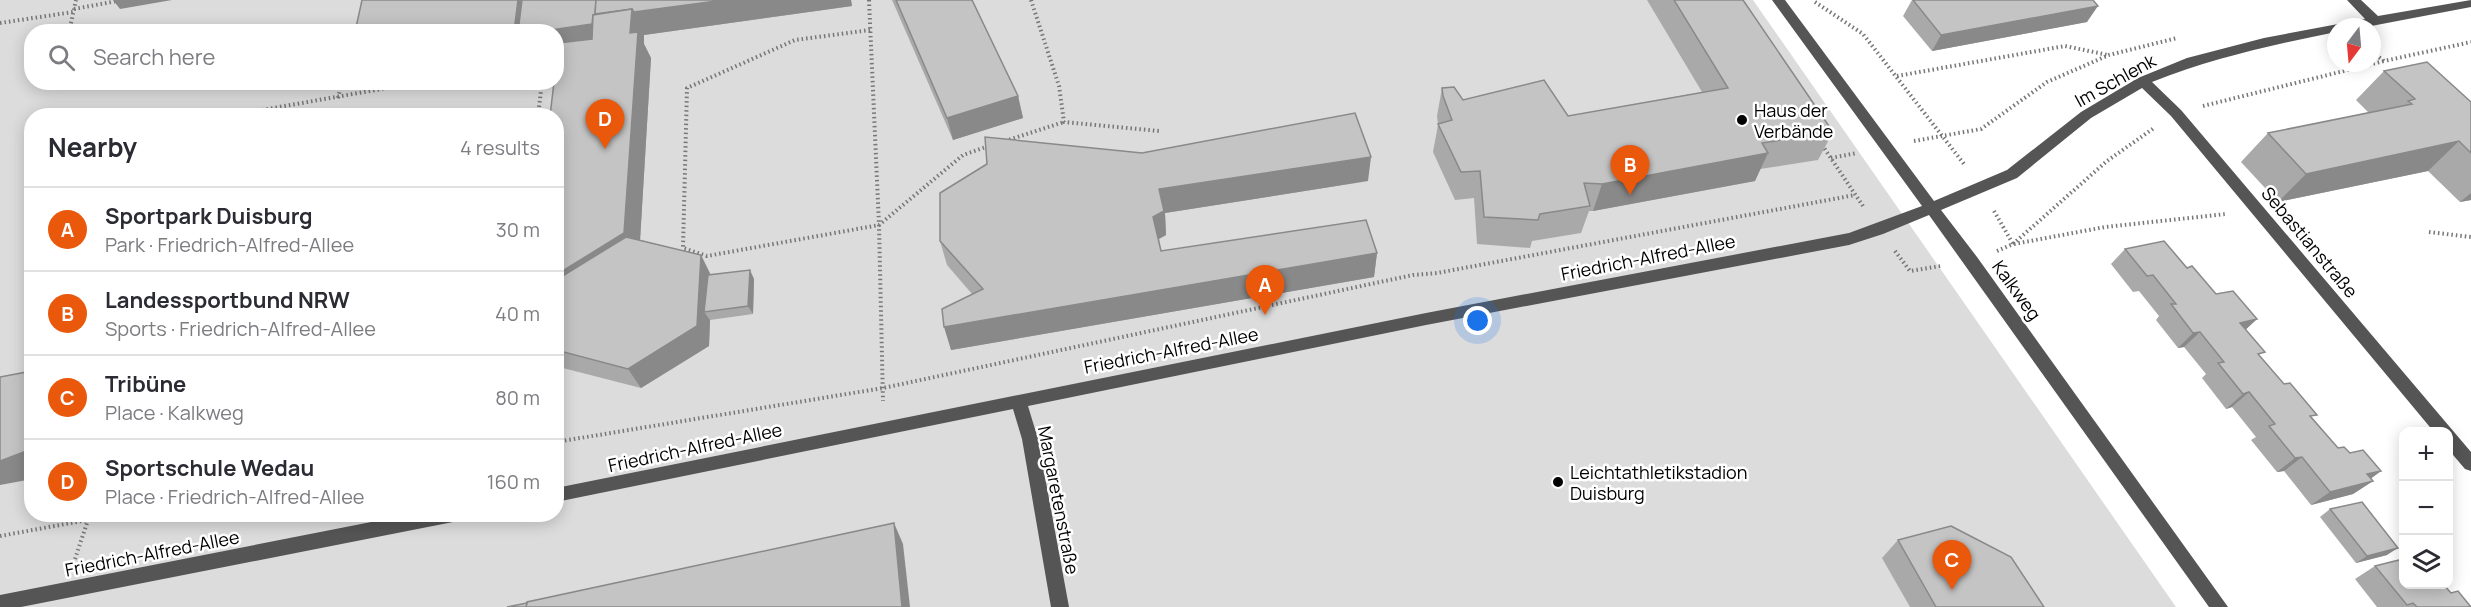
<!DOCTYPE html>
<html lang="en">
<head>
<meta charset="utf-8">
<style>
  :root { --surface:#fff; --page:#f2f2f3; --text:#2b2b33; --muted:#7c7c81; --line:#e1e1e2; --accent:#ea580c }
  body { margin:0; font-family:Manrope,sans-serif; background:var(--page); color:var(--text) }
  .controls { position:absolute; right:18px; bottom:18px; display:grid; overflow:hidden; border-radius:12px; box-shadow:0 3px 15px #0003 }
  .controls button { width:54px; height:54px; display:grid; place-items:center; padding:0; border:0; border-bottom:2px solid var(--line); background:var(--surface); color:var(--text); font:30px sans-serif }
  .compass { position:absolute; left:2327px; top:18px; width:54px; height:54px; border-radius:50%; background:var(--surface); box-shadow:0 3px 15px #0003; rotate:196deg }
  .you { position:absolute; left:1478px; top:321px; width:21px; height:21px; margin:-15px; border:4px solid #fff; border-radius:50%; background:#1a73e8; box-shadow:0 0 0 9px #1a73e833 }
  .badge { display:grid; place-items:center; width:39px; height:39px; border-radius:50%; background:var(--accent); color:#fff; font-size:20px; font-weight:700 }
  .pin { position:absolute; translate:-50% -50px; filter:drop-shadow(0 2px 3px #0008) }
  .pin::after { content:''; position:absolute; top:32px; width:21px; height:18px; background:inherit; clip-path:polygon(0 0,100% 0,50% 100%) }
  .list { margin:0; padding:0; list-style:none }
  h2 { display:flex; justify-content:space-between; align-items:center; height:78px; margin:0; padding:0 24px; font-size:26px }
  h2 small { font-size:20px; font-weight:400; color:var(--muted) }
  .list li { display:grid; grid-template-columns:39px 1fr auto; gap:18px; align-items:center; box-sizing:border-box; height:84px; padding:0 24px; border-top:2px solid var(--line) }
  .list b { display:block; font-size:22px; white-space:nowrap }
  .list p { margin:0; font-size:20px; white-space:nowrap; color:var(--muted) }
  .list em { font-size:20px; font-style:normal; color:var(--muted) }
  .icon { flex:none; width:33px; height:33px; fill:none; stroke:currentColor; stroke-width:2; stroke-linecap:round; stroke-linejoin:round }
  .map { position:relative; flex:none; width:2471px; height:607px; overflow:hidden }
  .search { position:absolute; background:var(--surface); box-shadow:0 3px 15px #0003; left:24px; top:24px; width:540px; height:66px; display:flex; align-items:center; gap:15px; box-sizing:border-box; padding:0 21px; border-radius:24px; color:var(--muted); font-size:22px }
  .panel { position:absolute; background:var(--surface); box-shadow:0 3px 15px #0003; left:24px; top:108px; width:540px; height:414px; border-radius:24px }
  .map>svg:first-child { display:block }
  .green { fill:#dcdcdc; fill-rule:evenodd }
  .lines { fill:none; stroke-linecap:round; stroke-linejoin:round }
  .path { stroke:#777; stroke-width:4; stroke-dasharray:1.5 3; stroke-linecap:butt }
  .minor { fill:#555; fill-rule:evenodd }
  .wall { fill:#a9a9a9 }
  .shaded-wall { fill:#898989 }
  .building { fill:#c4c4c4; stroke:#898989; stroke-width:1.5 }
  .poi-dot { fill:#000; stroke:#fff; stroke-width:2 }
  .labels { text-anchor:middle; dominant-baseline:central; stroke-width:5; stroke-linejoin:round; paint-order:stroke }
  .street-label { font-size:18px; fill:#000; stroke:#fff }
  .poi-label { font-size:18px; fill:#000; stroke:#fff; text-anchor:start }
</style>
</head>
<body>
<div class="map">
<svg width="2471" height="607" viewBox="0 0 2471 607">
  <rect width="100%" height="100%" fill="#fff"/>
  <!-- green -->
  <path class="green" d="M0,0H1753L2176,607H0ZM32,32H556V82H32ZM32,116H556V514H32Z"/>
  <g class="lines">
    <!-- path -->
    <g class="path">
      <path d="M869,0L879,225L883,401"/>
      <path d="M1031,0L1059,86L1064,122L1159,131"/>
      <path d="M1815,2L1863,34L1964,164"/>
      <path d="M74,9L117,1"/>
      <path d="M0,23L73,12"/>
      <path d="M870,30L795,40L687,88L683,248L707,256L879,225L963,155L989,146"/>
      <path d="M69,32L76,0"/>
      <path d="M2372,52L2384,61L2471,42"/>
      <path d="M1897,76L2065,46L2108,55"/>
      <path d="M338,98L342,82"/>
      <path d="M2203,106L2384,61"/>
      <path d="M241,116L245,113L421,82"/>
      <path d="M538,116L542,82"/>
      <path d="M1005,141L1064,122"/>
      <path d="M1914,141L1981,129L2047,82L2109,55L2177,38"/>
      <path d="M1822,145L1863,206"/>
      <path d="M1831,158L1857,153"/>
      <path d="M1994,211L2013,244L1997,251"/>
      <path d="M2429,232L2471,237"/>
      <path d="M2013,244L2107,161L2154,128"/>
      <path d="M2014,244L2105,227L2226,214"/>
      <path d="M1895,251L1910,271L1941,266"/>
      <path d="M556,442L883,388L1413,275L1437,273L1855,195"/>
      <path d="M0,536L120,514"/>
      <path d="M75,559L90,514"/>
    </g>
    <!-- minor -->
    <g class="minor">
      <path d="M1772,0H1785L1934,201L2007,170L2081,112L2138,78L2187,58L2264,38L2365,19L2347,0H2361L2378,16L2471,0V7L2366,27H2336V32C2272,45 2213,58 2152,82L2181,110L2471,452V471L2465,469L2448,449V432H2434L2171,116L2142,88L2091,118L2017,178L1941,210L1977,257L2228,607H2209L1929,215L1883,234L1849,245L1426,325L1028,406L1038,439L1069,607H1051L1022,439L1013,409L556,502V488L1426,313L1849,233L1922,206Z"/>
      <path d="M412,514H461L459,519L453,522L21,607H0V595Z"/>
    </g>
  </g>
  <!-- wall -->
  <g class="wall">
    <path d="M362,0H851L852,6L644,35V44L651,58L640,240L701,255L711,275L754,279L753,314L710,320L709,346L641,388L559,367L556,364V32Z"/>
    <path d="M892,0H972L1018,96L1023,118L953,140Z"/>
    <path d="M1647,0H1743L1833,132L1818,160L1760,169L1755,181L1593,211H1589L1581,233L1532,241L1530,248L1477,244L1474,198L1455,200L1433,152L1438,125L1437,116L1442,88L1463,100L1568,116L1702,92Z"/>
    <path d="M1912,0H2093L2087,22L1932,51L1903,16Z"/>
    <path d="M2384,71L2471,102V200L2460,202L2428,171L2278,202L2241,162L2268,133L2369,113L2356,100Z"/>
    <path d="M1368,181L1165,213L1166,235L1159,239L1161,251L1377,253L1374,277L951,350L972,294L947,265L940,241Z"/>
    <path d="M2125,249L2187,268L2216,294L2257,319L2245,330L2260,356L2338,448L2350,453L2381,471L2371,478L2373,481L2353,494L2311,505L2284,471L2277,472L2251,440L2256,437L2232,407L2226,409L2202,378L2206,374L2184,347L2178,348L2156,320L2159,316L2139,291L2133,292L2111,264Z"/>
    <path d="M2330,509L2387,555L2356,563L2320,517Z"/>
    <path d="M1898,540L2044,607H1910L1882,558Z"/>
    <path d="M2375,566L2451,593L2471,607H2377L2355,579Z"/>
  </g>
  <!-- shaded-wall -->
  <g class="shaded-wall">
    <path d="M113,0H172L120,9Z"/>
    <path d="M518,0H533L529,32H514Z"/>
    <path d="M724,0H851L852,6L644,35V44L651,58L639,258L556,350V275L632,36L556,47V32H537L632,9Z"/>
    <path d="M2098,6L2087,22L1932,51L1941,35Z"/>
    <path d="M1018,96L1023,118L953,140L947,118Z"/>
    <path d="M2459,141L2428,171L2278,202L2306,174Z"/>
    <path d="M1768,153L1755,181L1593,211L1602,184Z"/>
    <path d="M1371,157L1368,181L1165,213L1166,235L1155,241L1153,217L1159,189Z"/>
    <path d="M2471,193V200L2460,202Z"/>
    <path d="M1377,253L1374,277L951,350L944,327Z"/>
    <path d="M701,255L711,276L704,312L710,320L709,346L641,388L628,369Z"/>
    <path d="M750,270L754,279L753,314L748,306Z"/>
    <path d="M2257,319L2241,334L2240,323Z"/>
    <path d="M2200,332L2184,347L2178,348L2193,333Z"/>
    <path d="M2249,392L2232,407L2226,409L2243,394Z"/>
    <path d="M32,448V478L27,480L0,485V461Z"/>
    <path d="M2302,457L2284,471L2277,472L2295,458Z"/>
    <path d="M2381,471L2365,483L2373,481L2353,494L2311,505L2330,492L2367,474Z"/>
    <path d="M894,523L903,544L910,607H902Z"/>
    <path d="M2398,548L2387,555L2356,563L2367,556Z"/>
  </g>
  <!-- building -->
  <g class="building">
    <path d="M362,0H518L514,32H355Z"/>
    <path d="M522,0H596L595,14L593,15L592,24L537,32H518Z"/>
    <path d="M596,0H724L634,12L632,9L595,14Z"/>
    <path d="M896,0H972L1018,96L947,118Z"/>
    <path d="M1674,0H1743L1833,132L1762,143L1768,153L1602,184L1584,183L1590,206L1540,214L1538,220L1484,217L1480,171L1461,172L1438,124L1452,120L1443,96L1442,88L1454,87L1463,100L1544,80L1568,116L1728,88Z"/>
    <path d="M1913,0H2093L2098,6L1941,35Z"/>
    <path d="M632,9L630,33L638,32L624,233L556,275V116H550L554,82H556V53L558,43L592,39L593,15Z"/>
    <path d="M2427,62L2471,102V153L2459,141L2306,174L2268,133L2412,104L2408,101L2415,99L2384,71Z"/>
    <path d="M1355,113L1371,157L1159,189L1164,211L1153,217L1161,251L1366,220L1377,253L944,327L942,309L983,289L940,241V193L987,164L985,137L1142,153Z"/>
    <path d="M626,237L701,255L697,326L628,369L556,350V280Z"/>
    <path d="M2164,241L2187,268L2192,266L2216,294L2233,291L2257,319L2240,323L2265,352L2258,354L2284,384L2290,383L2317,415L2310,416L2338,448L2344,447L2350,453L2363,450L2381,471L2367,474L2373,481L2330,492L2302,457L2295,458L2269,426L2275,424L2249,392L2243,394L2218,363L2224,362L2200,332L2193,333L2171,304H2176L2153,275L2147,276L2125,249Z"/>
    <path d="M750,270L748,306L704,312L708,275Z"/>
    <path d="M32,371V448L29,450L0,461V377Z"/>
    <path d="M2362,502L2398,548L2367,556L2330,509Z"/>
    <path d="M894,523L902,607H526L527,602Z"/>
    <path d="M1951,526L2011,557L2044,607H1936L1898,540Z"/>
    <path d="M2403,559V585H2444L2451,593L2458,591L2471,607H2417L2413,603L2407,605L2375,566Z"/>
    <path d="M527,603L526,607H507Z"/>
  </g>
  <!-- markers -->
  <g class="poi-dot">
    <circle cx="1742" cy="120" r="6"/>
    <circle cx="1558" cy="482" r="6"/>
  </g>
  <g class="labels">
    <!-- street labels -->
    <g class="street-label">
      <text transform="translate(2115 80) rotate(-29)">Im Schlenk</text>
      <text transform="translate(2310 242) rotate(50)">Sebastianstraße</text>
      <text transform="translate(1648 257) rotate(-11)">Friedrich-Alfred-Allee</text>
      <text transform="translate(2017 290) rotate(54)">Kalkweg</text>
      <text transform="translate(1171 350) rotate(-11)">Friedrich-Alfred-Allee</text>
      <text transform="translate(695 447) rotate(-12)">Friedrich-Alfred-Allee</text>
      <text transform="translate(1059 500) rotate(79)">Margaretenstraße</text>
      <text transform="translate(152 553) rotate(-11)">Friedrich-Alfred-Allee</text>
    </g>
    <!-- poi labels -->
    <g class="poi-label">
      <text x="1754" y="110">Haus der<tspan x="1754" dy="21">Verbände</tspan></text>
      <text x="1570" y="472">Leichtathletikstadion<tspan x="1570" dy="21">Duisburg</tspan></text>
    </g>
  </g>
</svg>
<div class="controls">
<button>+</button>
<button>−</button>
<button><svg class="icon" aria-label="layers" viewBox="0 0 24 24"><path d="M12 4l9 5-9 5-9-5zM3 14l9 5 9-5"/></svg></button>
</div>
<svg class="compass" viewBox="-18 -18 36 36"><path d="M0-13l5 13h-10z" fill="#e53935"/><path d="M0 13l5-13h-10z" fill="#7c7c81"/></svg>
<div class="you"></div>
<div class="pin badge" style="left:1265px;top:315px">A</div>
<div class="pin badge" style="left:1630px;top:195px">B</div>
<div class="pin badge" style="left:1952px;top:590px">C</div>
<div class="pin badge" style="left:605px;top:149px">D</div>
<div class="search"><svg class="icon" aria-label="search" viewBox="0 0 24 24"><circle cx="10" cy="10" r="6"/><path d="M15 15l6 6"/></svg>Search here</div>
<section class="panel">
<h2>Nearby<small>4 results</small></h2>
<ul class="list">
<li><span class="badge">A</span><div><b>Sportpark Duisburg</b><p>Park · Friedrich-Alfred-Allee</p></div><em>30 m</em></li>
<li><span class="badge">B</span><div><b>Landessportbund NRW</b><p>Sports · Friedrich-Alfred-Allee</p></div><em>40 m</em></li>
<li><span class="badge">C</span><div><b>Tribüne</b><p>Place · Kalkweg</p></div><em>80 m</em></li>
<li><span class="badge">D</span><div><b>Sportschule Wedau</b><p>Place · Friedrich-Alfred-Allee</p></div><em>160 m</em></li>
</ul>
</section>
</div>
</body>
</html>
